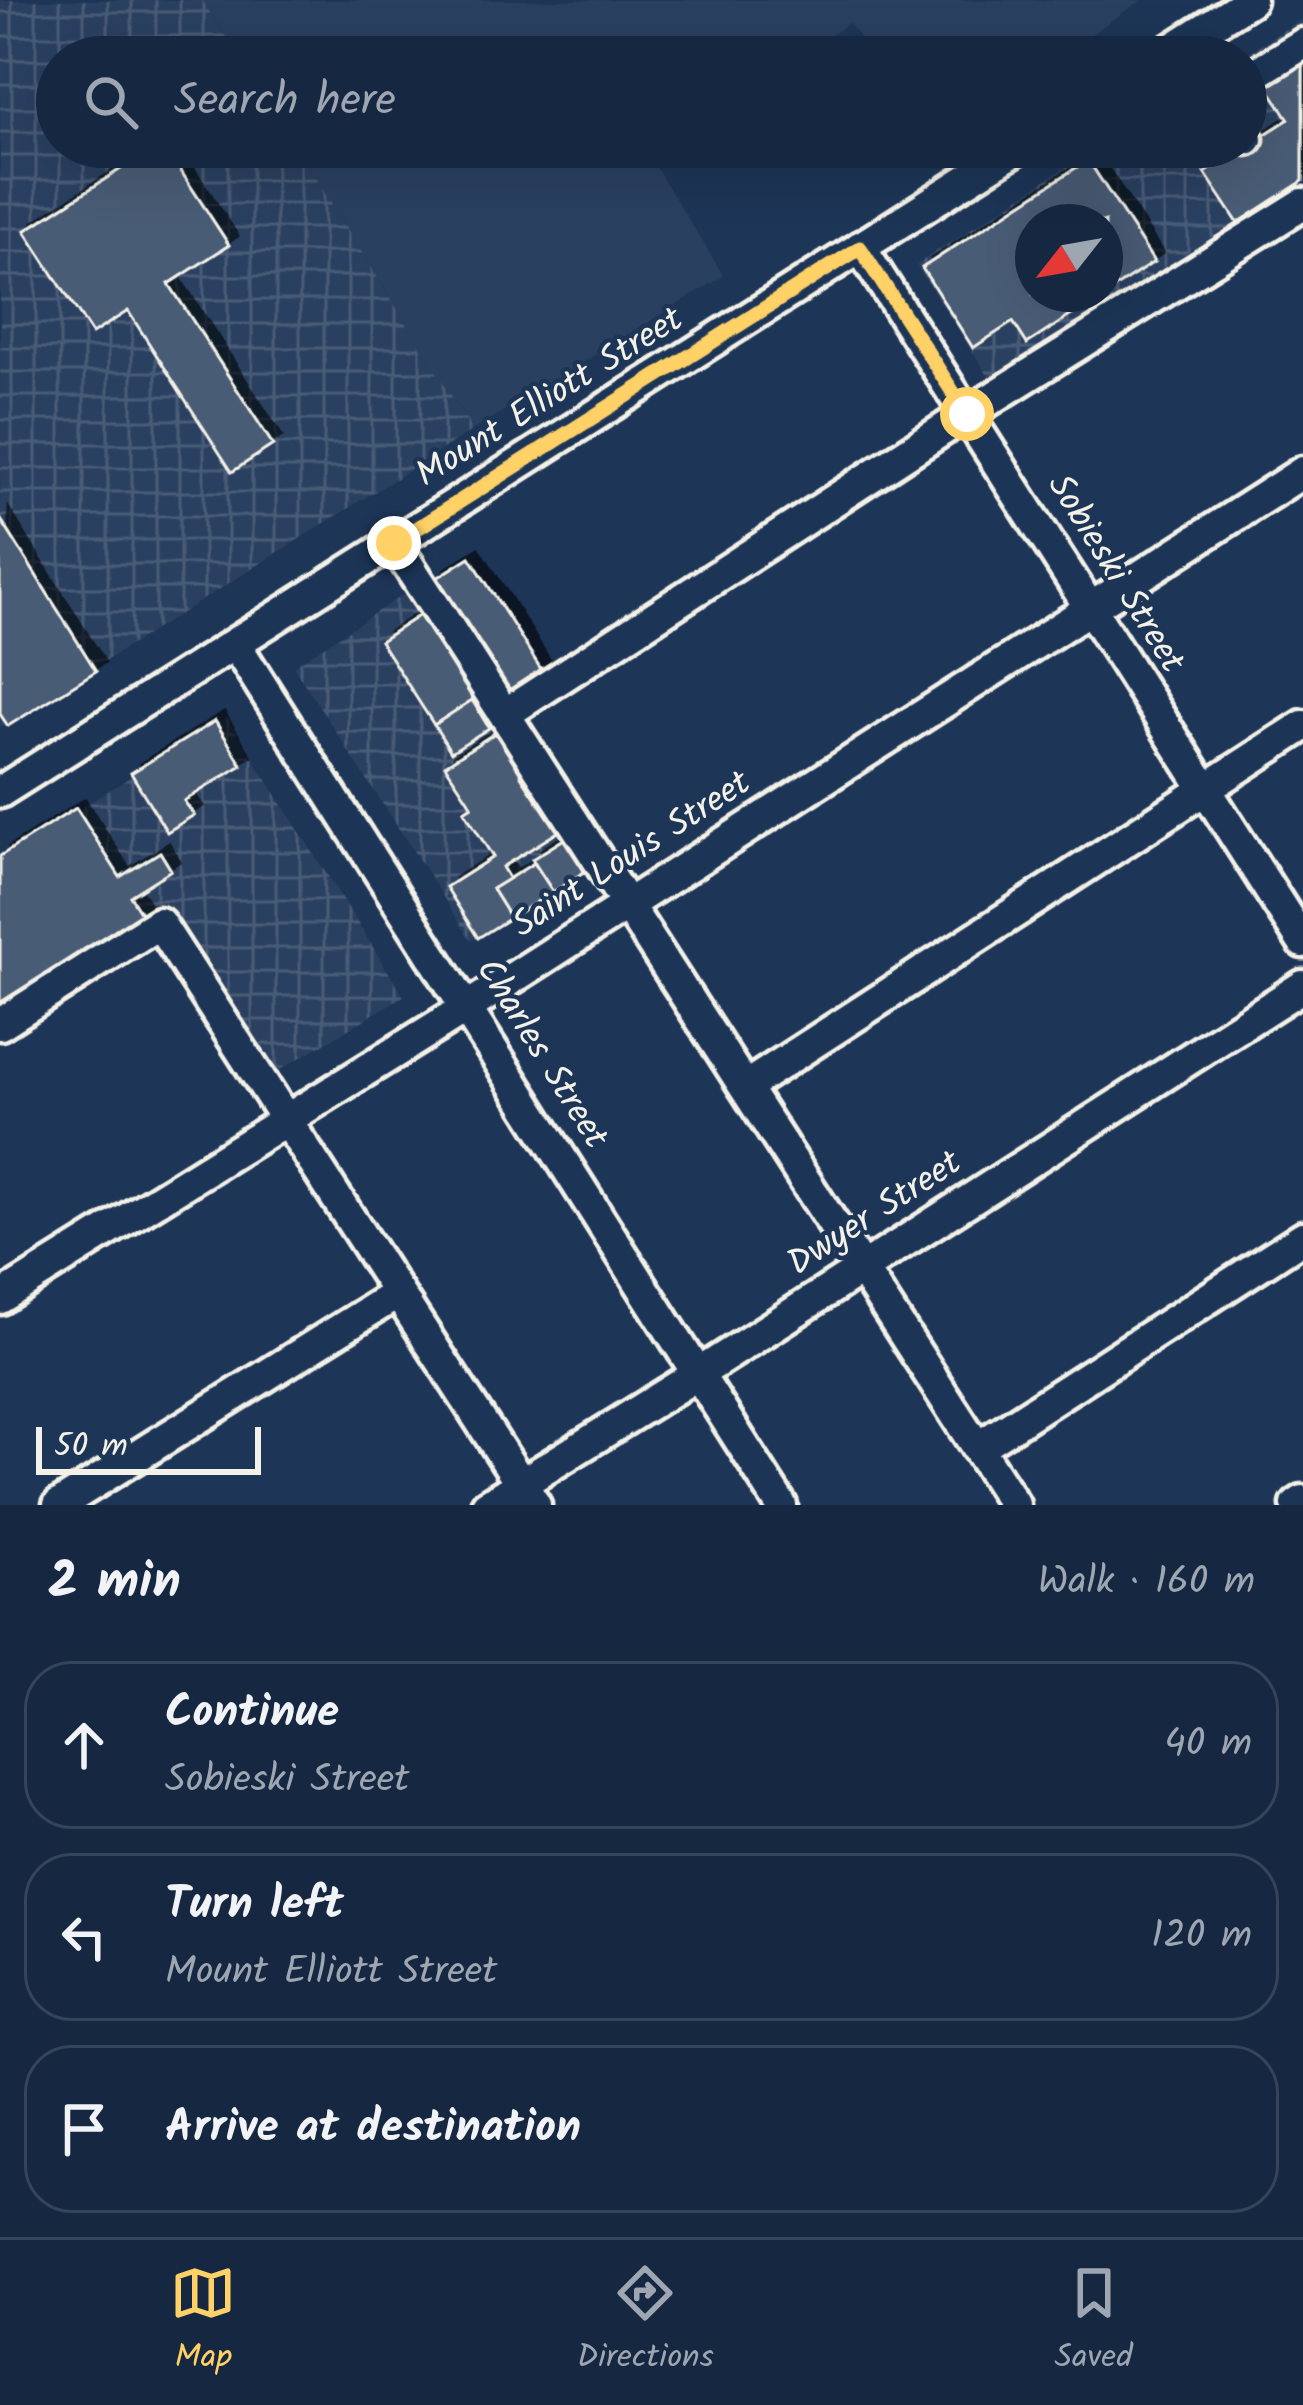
<!DOCTYPE html>
<html lang="en">
<head>
<meta charset="utf-8">
<style>
  :root { --surface:#162841; --page:#1f3048; --text:#f1f3f6; --muted:#9ea6b1; --line:#35445a; --accent:#ffd166 }
  body { margin:0; font-family:Kalam,sans-serif; background:var(--page); color:var(--text) }
  .compass { position:absolute; left:1015px; top:204px; width:108px; height:108px; border-radius:50%; background:var(--surface); box-shadow:0 12px 48px #0002; rotate:239deg }
  .scale { position:absolute; left:36px; bottom:30px; width:225px; box-sizing:border-box; padding-left:12px; border:6px solid #f4f1e8; border-top:0; font-size:33px; line-height:42px; white-space:nowrap; color:#f4f1e8; -webkit-text-stroke:9px #1d3557; paint-order:stroke }
  .stop { position:absolute; width:36px; height:36px; margin:-27px; border:9px solid #ffd166; border-radius:50%; background:#fff }
  .stop.end { background:#ffd166; border-color:#fff; box-shadow:0 3px 12px #0008 }
  .list { margin:0; padding:0; list-style:none }
  h2 { display:flex; justify-content:space-between; align-items:center; height:156px; margin:0; padding:0 48px; font-size:51px }
  h2 small { font-size:39px; font-weight:400; color:var(--muted) }
  .list li { display:grid; grid-template-columns:78px 1fr auto; gap:36px; align-items:center; box-sizing:border-box; height:168px; margin:0 24px 24px; padding:0 24px; border:3px solid var(--line); border-radius:48px }
  .list b { display:block; font-size:45px; white-space:nowrap }
  .list p { margin:0; font-size:39px; white-space:nowrap; color:var(--muted) }
  .list em { font-size:39px; font-style:normal; color:var(--muted) }
  .icon { flex:none; width:66px; height:66px; fill:none; stroke:currentColor; stroke-width:2; stroke-linecap:round; stroke-linejoin:round }
  .map { position:relative; flex:none; width:1303px; height:1505px; overflow:hidden }
  .search { position:absolute; background:var(--surface); box-shadow:0 12px 48px #0002; left:36px; right:36px; top:36px; height:132px; display:flex; align-items:center; gap:30px; box-sizing:border-box; padding:0 42px; border-radius:66px; color:var(--muted); font-size:45px }
  .sheet { height:732px; background:var(--surface) }
  nav { display:flex; justify-content:space-around; align-items:center; box-sizing:border-box; height:168px; border-top:3px solid var(--line); background:var(--surface); font-size:33px; color:var(--muted) }
  nav a { display:grid; justify-items:center; gap:6px }
  nav .on { color:var(--accent) }
  .map>svg:first-child { display:block }
  .built { fill:#2a4060 }
  .industrial { fill:url(#industrial-grid); fill-rule:evenodd }
  .building { fill:#485b74; stroke:#f4f1e8; stroke-width:3; filter:url(#shadow) }
  .lines { fill:none; stroke-linecap:round; stroke-linejoin:round }
  .minor-casing { stroke:#f4f1e8; stroke-width:39 }
  .minor { stroke:#1d3557; stroke-width:30 }
  .route { stroke:#ffd166; stroke-width:15 }
  .labels { text-anchor:middle; dominant-baseline:central; stroke-width:9; stroke-linejoin:round; paint-order:stroke }
  .street-label { font-size:36px; fill:#f4f1e8; stroke:#1d3557 }
</style>
</head>
<body>
<div class="map">
<svg width="1303" height="1505" viewBox="0 0 1303 1505">
  <defs>
    <pattern id="industrial-grid" width="8" height="8" patternUnits="userSpaceOnUse" patternTransform="scale(3)"><rect width="8" height="8" fill="#2a4060"/><path d="M0 4h8M4 0v8" fill="none" stroke="#4a5c77"/></pattern>
    <filter id="shadow"><feDropShadow dx="9" dy="-9" stdDeviation="0" flood-color="#0009"/></filter>
  </defs>
  <rect width="100%" height="100%" fill="#1d3557"/>
  <filter id="ink" filterUnits="userSpaceOnUse"><feTurbulence type="fractalNoise" baseFrequency=".00833" numOctaves="2"/><feDisplacementMap in="SourceGraphic" scale="24" xChannelSelector="R" yChannelSelector="G"/><feConvolveMatrix kernelMatrix="1 2 1 2 8 2 1 2 1" color-interpolation-filters="sRGB"/></filter>
  <g filter="url(#ink)">
    <!-- built -->
    <g class="built">
      <path d="M202,0H1142L1057,57H872L849,23L796,57H239Z"/>
      <path d="M296,147H658L648,155L724,276L473,430Z"/>
    </g>
    <!-- industrial -->
    <g class="industrial">
      <path d="M0,0H202L239,57H57V147H296L473,430L0,727Z"/>
      <path d="M1303,18V181L1165,266L991,380L916,265L1096,147H1246V57H1240ZM1033,222H1105V294H1033Z"/>
      <path d="M412,589L590,863L471,940L293,666Z"/>
      <path d="M227,717L404,996L271,1075L169,914L0,1020V858Z"/>
    </g>
    <!-- building -->
    <g class="building">
      <path d="M1303,54V181L1238,223L1205,173L1289,119L1263,80Z"/>
      <path d="M155,147H165L229,245L169,284L273,445L232,472L128,311L92,334L25,231Z"/>
      <path d="M1088,160L1154,262L1105,294V222H1033V294H1104L1027,344L1013,322L973,348L922,268Z"/>
      <path d="M0,518L96,671L8,726L0,714Z"/>
      <path d="M470,557L542,671L509,692L437,578Z"/>
      <path d="M429,609L483,693L434,725L380,641Z"/>
      <path d="M472,700L489,728L451,752L434,725Z"/>
      <path d="M215,721L242,765L184,801L194,815L167,832L131,773Z"/>
      <path d="M498,731L524,773L521,776L558,832L502,867L509,879L492,889L510,918L478,938L446,887L493,857L464,811L472,806L445,765Z"/>
      <path d="M76,808L120,877L160,852L171,870L130,896L146,921L0,1013V856Z"/>
      <path d="M569,836L590,868L553,892L532,859Z"/>
      <path d="M534,863L553,892L510,918L492,889Z"/>
    </g>
    <g class="lines">
      <defs>
        <g id="minor">
          <path d="M1160,57L1250,0"/>
          <path d="M1246,79L1303,44"/>
          <path d="M1246,138L1247,139"/>
          <path d="M860,247L1303,942"/>
          <path d="M394,543L1014,1505"/>
          <path d="M235,644L781,1505"/>
          <path d="M505,714L967,414L1303,204"/>
          <path d="M0,792L1019,147"/>
          <path d="M0,1024L159,923L535,1505"/>
          <path d="M745,1087L1303,726"/>
          <path d="M0,1298L466,1008L1303,472"/>
          <path d="M977,1448L1303,1237"/>
          <path d="M59,1505L398,1293"/>
          <path d="M487,1505L698,1374L1303,986"/>
          <path d="M1297,1505L1303,1501"/>
        </g>
      </defs>
      <!-- minor casing -->
      <use href="#minor" class="minor-casing"/>
      <!-- minor -->
      <use href="#minor" class="minor"/>
    </g>
  </g>
  <g class="lines" filter="url(#ink)">
    <!-- route -->
    <path class="route" d="M394,543L860,248L967,414"/>
  </g>
  <g class="labels">
    <!-- street labels -->
    <g class="street-label">
      <text transform="translate(550 398) rotate(-32)">Mount Elliott Street</text>
      <text transform="translate(1115 574) rotate(58)">Sobieski Street</text>
      <text transform="translate(632 855) rotate(-33)">Saint Louis Street</text>
      <text transform="translate(541 1054) rotate(58)">Charles Street</text>
      <text transform="translate(875 1214) rotate(-33)">Dwyer Street</text>
    </g>
  </g>
</svg>
<svg class="compass" viewBox="-18 -18 36 36"><path d="M0-13l5 13h-10z" fill="#e53935"/><path d="M0 13l5-13h-10z" fill="#9ea6b1"/></svg>
<div class="scale">50 m</div>
<div class="stop" style="left:967px;top:414px"></div>
<div class="stop end" style="left:394px;top:543px"></div>
<div class="search"><svg class="icon" aria-label="search" viewBox="0 0 24 24"><circle cx="10" cy="10" r="6"/><path d="M15 15l6 6"/></svg>Search here</div>
</div>
<section class="sheet">
<h2>2 min<small>Walk · 160 m</small></h2>
<ul class="list">
<li><svg class="icon" aria-label="ahead" viewBox="0 0 24 24"><path d="M12 20V5M6 11l6-6 6 6"/></svg><div><b>Continue</b><p>Sobieski Street</p></div><em>40 m</em></li>
<li><svg class="icon" aria-label="left" viewBox="0 0 24 24"><path d="M17 20v-9H6M10 6l-5 5 5 5"/></svg><div><b>Turn left</b><p>Mount Elliott Street</p></div><em>120 m</em></li>
<li><svg class="icon" aria-label="arrive" viewBox="0 0 24 24"><path d="M6 21V4h12l-3 4 3 4H6"/></svg><div><b>Arrive at destination</b></div></li>
</ul>
</section>
<nav>
<a class="on"><svg class="icon" aria-label="map" viewBox="0 0 24 24"><path d="M3 6l6-2 6 2 6-2v14l-6 2-6-2-6 2zM9 4v14M15 6v14"/></svg>Map</a>
<a><svg class="icon" aria-label="directions" viewBox="0 0 24 24"><path d="M12 3l9 9-9 9-9-9zM9 14v-3h6M13 9l2 2-2 2"/></svg>Directions</a>
<a><svg class="icon" aria-label="saved" viewBox="0 0 24 24"><path d="M7 4h10v16l-5-4-5 4z"/></svg>Saved</a>
</nav>
</body>
</html>
